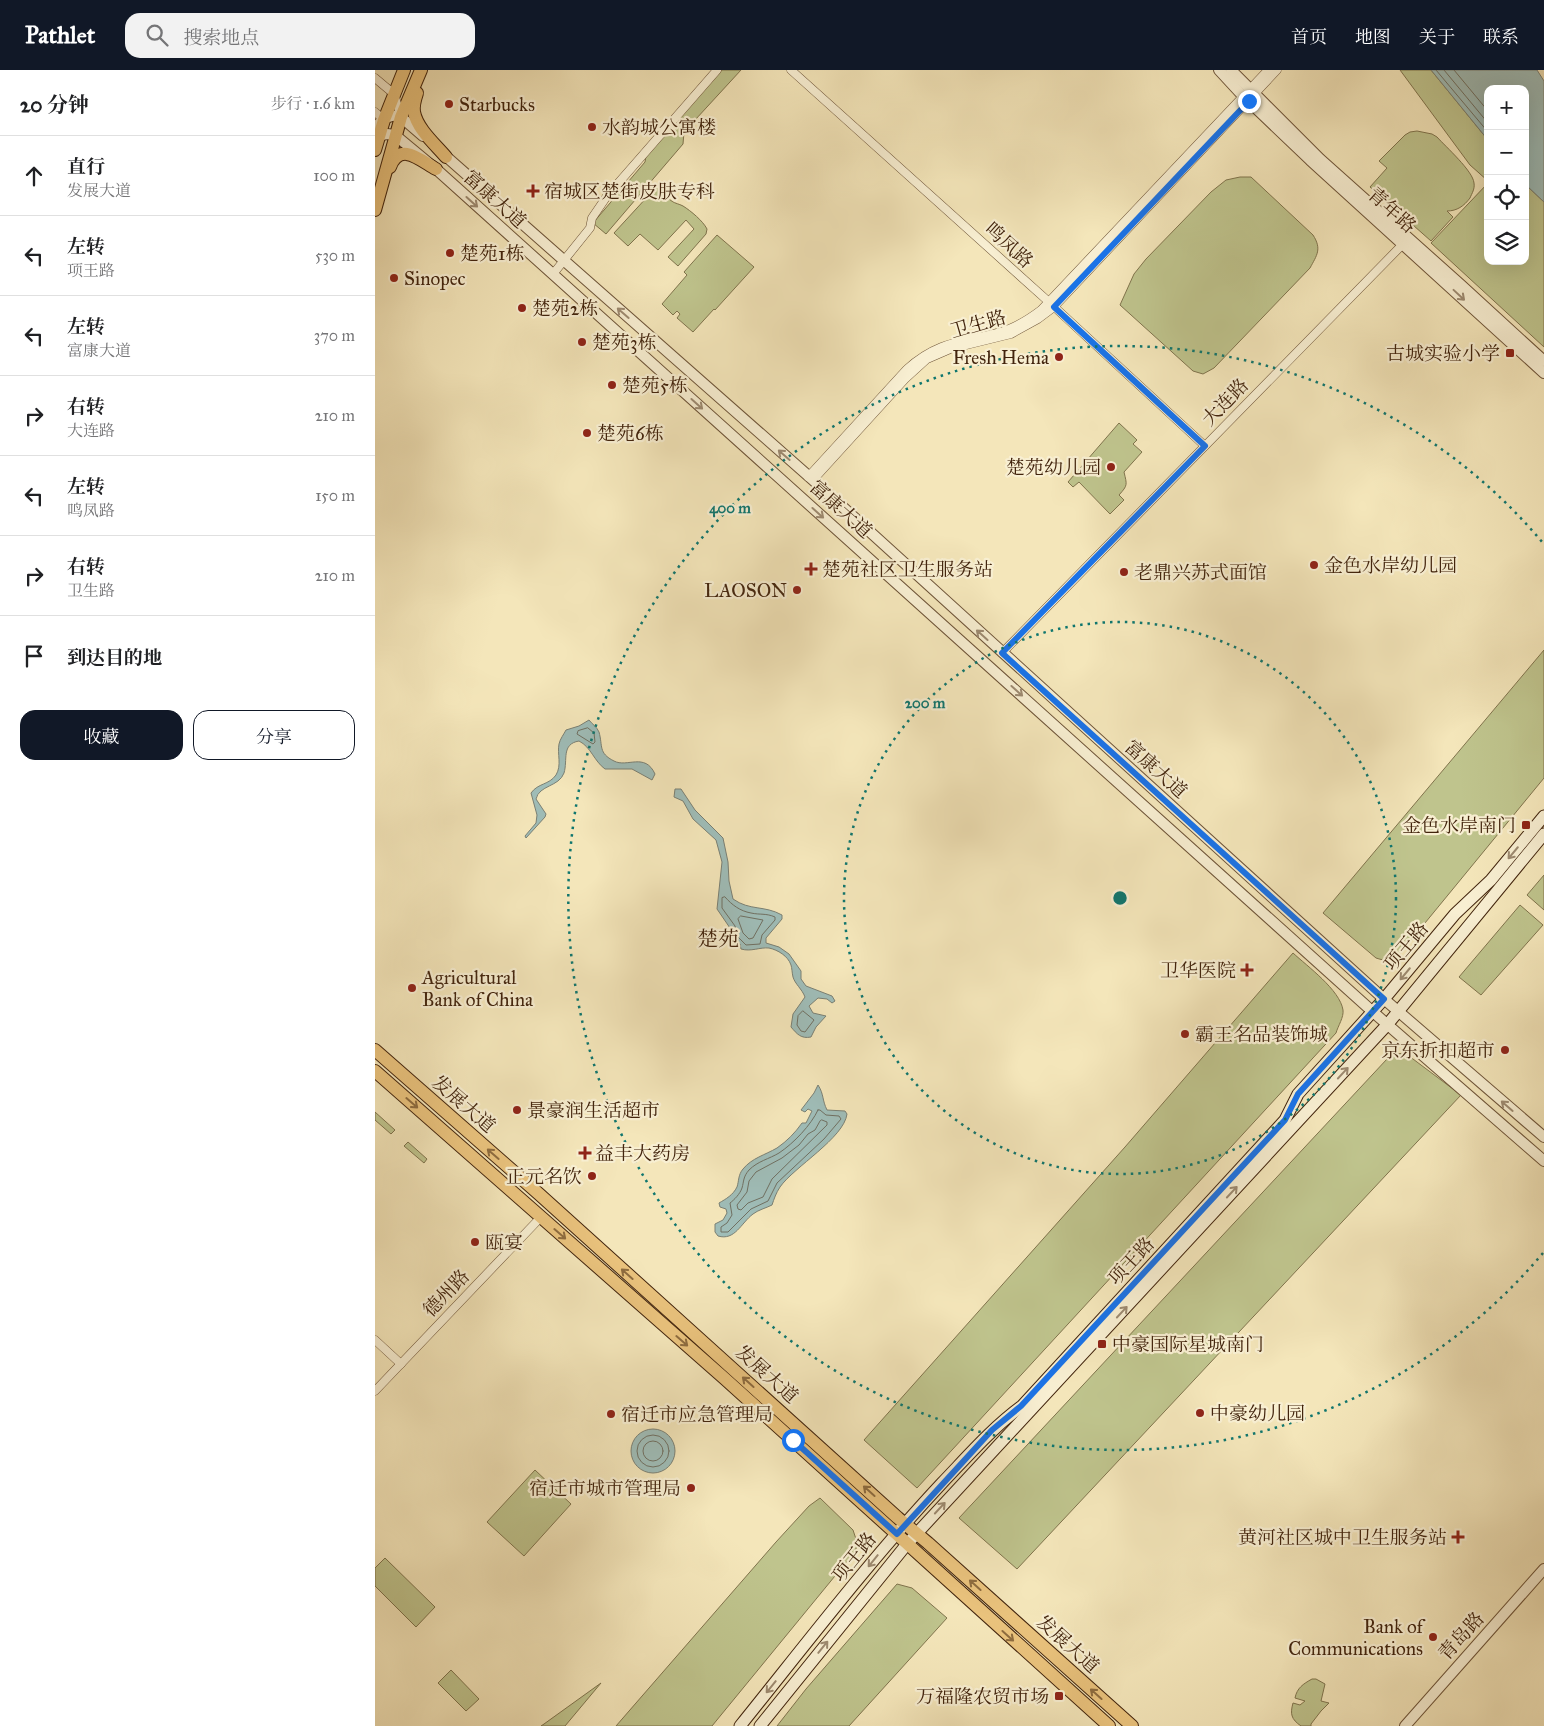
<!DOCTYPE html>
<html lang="zh">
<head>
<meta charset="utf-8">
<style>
  :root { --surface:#fff; --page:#f2f2f2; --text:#202124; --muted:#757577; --line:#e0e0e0; --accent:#111827 }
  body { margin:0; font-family:"IM FELL Great Primer","Noto Serif SC",serif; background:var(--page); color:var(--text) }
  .controls { position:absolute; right:15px; top:15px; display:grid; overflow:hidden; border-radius:10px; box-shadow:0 5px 20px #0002 }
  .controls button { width:45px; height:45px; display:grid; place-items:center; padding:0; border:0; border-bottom:1px solid var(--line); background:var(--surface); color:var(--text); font:25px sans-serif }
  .stop { position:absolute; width:15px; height:15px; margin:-11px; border:4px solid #1a73e8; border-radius:50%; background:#fff }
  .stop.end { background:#1a73e8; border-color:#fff; box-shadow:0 1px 5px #0008 }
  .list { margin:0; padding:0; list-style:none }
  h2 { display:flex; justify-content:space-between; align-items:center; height:65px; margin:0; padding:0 20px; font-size:21px }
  h2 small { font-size:16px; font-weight:400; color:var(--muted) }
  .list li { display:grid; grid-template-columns:32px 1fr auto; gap:15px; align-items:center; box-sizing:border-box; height:80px; padding:0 20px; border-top:1px solid var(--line) }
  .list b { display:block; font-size:19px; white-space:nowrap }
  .list p { margin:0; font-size:16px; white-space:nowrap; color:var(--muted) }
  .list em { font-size:16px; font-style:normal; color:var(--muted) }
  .actions { display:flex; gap:10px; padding:15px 20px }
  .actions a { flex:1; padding:11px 0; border:1px solid var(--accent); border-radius:15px; text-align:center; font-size:18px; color:var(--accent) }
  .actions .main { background:var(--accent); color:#fff }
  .icon { flex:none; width:28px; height:28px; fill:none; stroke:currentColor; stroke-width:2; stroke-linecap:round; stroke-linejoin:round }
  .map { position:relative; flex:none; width:1169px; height:1656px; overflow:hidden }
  header { display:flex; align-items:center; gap:30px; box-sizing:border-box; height:70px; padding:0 25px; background:var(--accent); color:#fff }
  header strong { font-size:24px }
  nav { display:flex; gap:28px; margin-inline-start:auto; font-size:18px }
  .search { width:350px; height:45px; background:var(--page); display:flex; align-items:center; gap:12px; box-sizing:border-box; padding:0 18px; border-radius:15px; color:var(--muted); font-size:19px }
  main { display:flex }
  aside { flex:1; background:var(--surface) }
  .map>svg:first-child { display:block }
  .green { fill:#bfc48d; stroke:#80744d }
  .water { fill:#9fbdb8; stroke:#7a8074 }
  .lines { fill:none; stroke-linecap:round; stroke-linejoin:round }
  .shore { stroke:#707062; stroke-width:1 }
  .minor-casing { stroke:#6e5438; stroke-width:9 }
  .tertiary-casing { stroke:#6e5438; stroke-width:12 }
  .secondary-casing { stroke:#42240d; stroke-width:13 }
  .primary-casing { stroke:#42240d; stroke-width:14 }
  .minor { stroke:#f8efd2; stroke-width:8 }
  .tertiary { stroke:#f8efd2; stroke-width:10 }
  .secondary { stroke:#f8efd2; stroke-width:11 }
  .primary { stroke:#eac37d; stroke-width:12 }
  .oneway { stroke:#9d8a70 }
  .oneway2 { stroke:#8e6c3f }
  .route { stroke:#1a73e8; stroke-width:6 }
  .ring { fill:none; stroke:#0f766e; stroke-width:2.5; stroke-dasharray:2.5 5 }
  .poi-dot { fill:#8f2418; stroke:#f8efd2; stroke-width:2 }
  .labels { text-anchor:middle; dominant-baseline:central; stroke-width:4.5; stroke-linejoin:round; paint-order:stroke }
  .poi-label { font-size:19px; fill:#42240d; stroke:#f8efd2; text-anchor:start }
  .street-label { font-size:19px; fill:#42240d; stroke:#f8efd2 }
  .quarter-label { font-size:21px; fill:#42240d; stroke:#f8efd2 }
  .centre { fill:#0f766e; stroke:#f8efd2; stroke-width:2.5 }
  .ring-label { font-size:15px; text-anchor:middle; font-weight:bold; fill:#0f766e; stroke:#f8efd2; stroke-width:4.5; stroke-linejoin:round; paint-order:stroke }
</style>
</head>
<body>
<header>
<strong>Pathlet</strong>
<div class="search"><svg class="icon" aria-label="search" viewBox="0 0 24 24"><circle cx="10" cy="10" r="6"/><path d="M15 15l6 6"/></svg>搜索地点</div>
<nav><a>首页</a><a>地图</a><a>关于</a><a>联系</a></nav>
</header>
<main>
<aside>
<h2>20 分钟<small>步行 · 1.6 km</small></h2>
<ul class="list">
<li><svg class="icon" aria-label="ahead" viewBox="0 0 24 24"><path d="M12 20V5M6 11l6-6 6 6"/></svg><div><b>直行</b><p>发展大道</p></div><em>100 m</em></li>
<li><svg class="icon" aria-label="left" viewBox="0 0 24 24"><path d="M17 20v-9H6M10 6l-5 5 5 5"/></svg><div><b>左转</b><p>项王路</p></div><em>530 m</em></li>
<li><svg class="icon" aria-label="left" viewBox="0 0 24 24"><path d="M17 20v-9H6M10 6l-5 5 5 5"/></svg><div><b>左转</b><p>富康大道</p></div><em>370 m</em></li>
<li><svg class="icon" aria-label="right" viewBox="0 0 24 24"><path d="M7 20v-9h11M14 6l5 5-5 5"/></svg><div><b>右转</b><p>大连路</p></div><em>210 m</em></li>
<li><svg class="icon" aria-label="left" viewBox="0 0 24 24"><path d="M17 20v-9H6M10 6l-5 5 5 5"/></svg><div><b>左转</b><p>鸣凤路</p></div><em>150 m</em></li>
<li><svg class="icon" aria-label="right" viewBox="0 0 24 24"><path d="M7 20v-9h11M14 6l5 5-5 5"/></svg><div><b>右转</b><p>卫生路</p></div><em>210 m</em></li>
<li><svg class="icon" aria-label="arrive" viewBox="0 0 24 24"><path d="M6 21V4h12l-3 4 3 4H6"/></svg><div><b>到达目的地</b></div></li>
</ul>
<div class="actions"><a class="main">收藏</a><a>分享</a></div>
</aside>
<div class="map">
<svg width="1169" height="1656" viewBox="0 0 1169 1656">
  <rect width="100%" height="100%" fill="#f4e6ba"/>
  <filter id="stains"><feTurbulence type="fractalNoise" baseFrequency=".004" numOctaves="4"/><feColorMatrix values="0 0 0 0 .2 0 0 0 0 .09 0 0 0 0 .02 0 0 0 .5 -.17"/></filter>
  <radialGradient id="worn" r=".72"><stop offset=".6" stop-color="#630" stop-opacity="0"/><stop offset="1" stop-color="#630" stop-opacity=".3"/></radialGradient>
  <!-- green -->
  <g class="green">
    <path d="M347,0H366L309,62L308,74L231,164L218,153L270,92L271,86Z"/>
    <path d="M1025,0H1056L1113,70V111L1095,95Z"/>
    <path d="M1042,61L1057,64L1062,67C1071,77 1098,101 1099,113C1100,119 1097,123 1095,128C1089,136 1082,141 1072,141L1078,147L1056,171L995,117L1012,98L1004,91L1030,65L1035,62Z"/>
    <path d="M865,107H876L938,165C947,179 942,185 935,198L839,298L828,304L818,301L745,235L759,204L771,189L836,122L851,110Z"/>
    <path d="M285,113H288L296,121L297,124L294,129C300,134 302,133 308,136C316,141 328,151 332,159L331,164L303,196L293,187L319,159L311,150L283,180L265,164L253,176L239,163Z"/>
    <path d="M1113,113V191H1150V114L1169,132V277L1056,173Z"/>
    <path d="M342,165L379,197L340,240L339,239L318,262L302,248L305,244L302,241L298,245L287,234L312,205L309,202Z"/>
    <path d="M744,353L762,370L758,374L767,382L749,402C752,415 753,415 744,425L749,430L735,444L704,412L698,417L693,412Z"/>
    <path d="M1169,580V708L1027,881C1019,890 1012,892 1001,888L948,843Z"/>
    <path d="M1169,805V840L1152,825Z"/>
    <path d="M1145,835L1168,855L1106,925L1084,907Z"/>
    <path d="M918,883C932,896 965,920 968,940C969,947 963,956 961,963L542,1418L489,1370L750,1077Z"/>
    <path d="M1030,983L1086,1025L642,1499L584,1448L1012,989L1022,984Z"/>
    <path d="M0,1042L20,1060L16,1064L0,1050Z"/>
    <path d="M33,1072L52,1089L49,1093L29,1076Z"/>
    <path d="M160,1400L196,1434L149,1486L112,1452Z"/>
    <path d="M445,1428L478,1460L483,1475L478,1484L337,1656H241L401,1472L434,1436Z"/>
    <path d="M10,1488L60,1537L41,1557L0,1516V1498Z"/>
    <path d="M522,1514L537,1518L572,1548L474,1656H402L431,1619Z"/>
    <path d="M76,1600L104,1629L91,1641L63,1613Z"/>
    <path d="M937,1609H941L950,1614L946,1631L954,1633L946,1641L936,1654V1656H926C916,1649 915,1644 918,1633L925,1635L930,1631L920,1628C922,1618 928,1614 937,1609Z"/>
    <path d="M226,1613L190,1656H166L169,1654Z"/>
  </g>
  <!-- water -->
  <g class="water">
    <path d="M1056,0H1162L1169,11V132L1150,114V19H1113V70Z"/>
    <path d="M214,650C217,654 222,657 224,662C228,676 223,683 239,691C252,698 270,682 280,704L277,710L257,699H230C219,691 216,677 204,671C186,674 193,690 189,703C184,717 164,715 161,729L171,744L170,747L151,768L150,766L161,753L162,745L156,723C163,713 174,715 181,705C187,695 182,684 184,674C185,669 189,664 191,660L204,656Z"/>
    <path d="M300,719H306L320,740L348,768L353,792L354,811L358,829C375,841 389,835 407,845V849L391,868V873L404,877L414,884L426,901V909L431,916L457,926L460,931L457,933L452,929L443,928L434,936L438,943L451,946L441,957L436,967C426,969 422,964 416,957L418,944L430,927C427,919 420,914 418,907C417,903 417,898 416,895C413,886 403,880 394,878C385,877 376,882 366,879L365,874L357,872L355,858L342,839L347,792L341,770L318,749L308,731L299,727Z"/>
    <path d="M443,1015C449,1024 447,1030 452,1040L470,1041L472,1044C469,1068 419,1097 405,1117C401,1123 399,1129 397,1135C391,1138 383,1140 378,1144C366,1153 360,1171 343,1166L340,1162V1154L348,1150L352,1143L351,1139L345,1137L344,1133C351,1129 358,1125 362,1117C364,1111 363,1105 368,1099C377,1088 390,1085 402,1078C412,1071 420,1063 427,1053H431L437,1041L433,1039L430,1042L426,1040L439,1023Z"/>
    <circle cx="278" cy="1381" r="22"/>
  </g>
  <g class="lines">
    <!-- shore -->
    <g class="shore">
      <path d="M1061,0L1113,62"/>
      <path d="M1069,0L1113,53"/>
      <path d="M1079,0L1113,41"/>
      <path d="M213,658L219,663L220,672L218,674L202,664L203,661Z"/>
      <path d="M350,827C357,835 365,841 376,843C385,845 391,843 400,847V850L387,865L385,874L371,875L363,867L360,856L347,838V828Z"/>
      <path d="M366,846L388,850L378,868L374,869L368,863L363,849Z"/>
      <path d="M428,941L439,950L430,962L426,961L422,955L423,946Z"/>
      <path d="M443,1040H445L451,1045L464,1046L466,1049L449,1069L402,1113L393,1131L376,1139L353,1162H346V1157L352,1153L357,1145L355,1133C359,1130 365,1124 367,1118C369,1111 368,1107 374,1100C383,1091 394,1089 404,1083C419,1073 436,1055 443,1040Z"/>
      <path d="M447,1050L452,1052V1055L397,1109L388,1127L373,1133L366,1140L363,1139L362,1135L372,1122L374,1111L381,1102L407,1088L424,1075L433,1064L440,1060L445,1051Z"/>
      <circle cx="278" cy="1381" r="16"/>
      <circle cx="278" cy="1381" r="10"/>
    </g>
    <defs>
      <g id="minor">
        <path d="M416,0L674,232L830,376"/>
        <path d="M0,8L19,24L26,47"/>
        <path d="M0,42L9,50"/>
        <path d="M178,204L215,158L217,148L232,126L342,0"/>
        <path d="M433,407L532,299C563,271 587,272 625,262C640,258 654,249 666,240L893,0"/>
        <path d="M438,410L530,309L552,289L575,279L636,264L663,249L679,237L902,0"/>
        <path d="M627,583L1030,172"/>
        <path d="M0,1270L26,1294"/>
        <path d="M0,1321L166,1147"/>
      </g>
      <g id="tertiary">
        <path d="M844,0L868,26L935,90L1169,303"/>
        <path d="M856,0L945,89L1086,215L1169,291"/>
        <path d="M0,57C8,50 15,43 26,47L48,66"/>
        <path d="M4,66L12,64L20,65L61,99L998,942L1169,1091"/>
        <path d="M66,82L438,410L1009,929L1169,1067"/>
        <path d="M1030,1656L1169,1499"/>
      </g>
      <g id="secondary">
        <path d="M365,1656C431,1574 495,1490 567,1413C593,1386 617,1358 647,1336L910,1050L923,1024L1009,929L1080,844L1116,810L1169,746"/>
        <path d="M385,1656L532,1474L1012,955L1169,764"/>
      </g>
      <g id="primary">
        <path d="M42,23C40,29 38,36 39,42C42,59 61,75 71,87"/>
        <path d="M0,80L9,50L29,0"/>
        <path d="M15,97C25,71 45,90 61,99"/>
        <path d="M0,140L26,47L46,0"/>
        <path d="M0,980L164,1124L523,1448L553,1473L757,1656"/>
        <path d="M0,1001L349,1308L734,1656"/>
      </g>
    </defs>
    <!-- minor casing -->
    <use href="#minor" class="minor-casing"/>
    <!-- tertiary casing -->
    <use href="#tertiary" class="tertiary-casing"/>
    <!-- secondary casing -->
    <use href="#secondary" class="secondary-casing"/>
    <!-- primary casing -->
    <use href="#primary" class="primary-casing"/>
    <!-- minor -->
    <use href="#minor" class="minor"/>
    <!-- tertiary -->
    <use href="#tertiary" class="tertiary"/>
    <!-- secondary -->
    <use href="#secondary" class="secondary"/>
    <!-- primary -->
    <use href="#primary" class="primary"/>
  </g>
  <!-- one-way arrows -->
  <defs><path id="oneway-shaft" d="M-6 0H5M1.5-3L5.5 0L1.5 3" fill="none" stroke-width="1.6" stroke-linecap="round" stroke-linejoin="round" transform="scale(1.25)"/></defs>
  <g class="oneway">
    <use href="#oneway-shaft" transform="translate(97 132) rotate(42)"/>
    <use href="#oneway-shaft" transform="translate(1084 225) rotate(43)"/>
    <use href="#oneway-shaft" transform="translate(248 243) rotate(-139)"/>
    <use href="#oneway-shaft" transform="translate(322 334) rotate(42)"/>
    <use href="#oneway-shaft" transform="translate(409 385) rotate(-139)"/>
    <use href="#oneway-shaft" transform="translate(443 443) rotate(42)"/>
    <use href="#oneway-shaft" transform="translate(607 565) rotate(-138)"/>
    <use href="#oneway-shaft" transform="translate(642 621) rotate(42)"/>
    <use href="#oneway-shaft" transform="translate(1138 783) rotate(130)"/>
    <use href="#oneway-shaft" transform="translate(1030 904) rotate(130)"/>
    <use href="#oneway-shaft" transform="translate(968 1003) rotate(-47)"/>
    <use href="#oneway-shaft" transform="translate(1132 1036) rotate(-139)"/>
    <use href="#oneway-shaft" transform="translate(857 1122) rotate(-47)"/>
    <use href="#oneway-shaft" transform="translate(747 1242) rotate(-47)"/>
    <use href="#oneway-shaft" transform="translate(565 1438) rotate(-47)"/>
    <use href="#oneway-shaft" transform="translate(498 1491) rotate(129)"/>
    <use href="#oneway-shaft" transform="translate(448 1577) rotate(-51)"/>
    <use href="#oneway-shaft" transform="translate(396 1617) rotate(129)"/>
  </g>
  <g class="oneway2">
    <use href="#oneway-shaft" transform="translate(37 1033) rotate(41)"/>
    <use href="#oneway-shaft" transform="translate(118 1084) rotate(-139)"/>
    <use href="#oneway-shaft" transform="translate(185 1164) rotate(41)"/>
    <use href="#oneway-shaft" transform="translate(252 1204) rotate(-138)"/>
    <use href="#oneway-shaft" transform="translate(307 1271) rotate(41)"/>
    <use href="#oneway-shaft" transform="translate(373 1312) rotate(-138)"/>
    <use href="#oneway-shaft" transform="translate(494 1421) rotate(-138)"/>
    <use href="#oneway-shaft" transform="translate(600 1515) rotate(-138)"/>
    <use href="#oneway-shaft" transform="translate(633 1566) rotate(42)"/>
    <use href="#oneway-shaft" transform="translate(721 1624) rotate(-138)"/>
  </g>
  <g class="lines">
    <!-- route -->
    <path class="route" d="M418,1370L522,1464L617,1360L646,1336L910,1050L923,1024L1009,929L627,583L830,376L679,237L874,31"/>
  </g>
  <!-- distance rings -->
  <g class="ring">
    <circle cx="745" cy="828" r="276"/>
    <path d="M1168 1183A552 552 0 1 1 1168 473"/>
  </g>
  <!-- markers -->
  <g class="poi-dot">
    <circle cx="74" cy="34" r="5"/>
    <circle cx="217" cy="57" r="5"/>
    <path d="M155.5 113.5h5v5h5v5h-5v5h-5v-5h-5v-5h5z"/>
    <circle cx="75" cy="183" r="5"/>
    <circle cx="19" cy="208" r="5"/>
    <circle cx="147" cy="238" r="5"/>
    <circle cx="207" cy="272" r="5"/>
    <rect x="1130" y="278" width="10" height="10" rx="2.5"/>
    <circle cx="684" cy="287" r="5"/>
    <circle cx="237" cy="315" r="5"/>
    <circle cx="212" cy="363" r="5"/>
    <circle cx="736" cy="397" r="5"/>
    <circle cx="939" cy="495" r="5"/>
    <path d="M433.5 491.5h5v5h5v5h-5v5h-5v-5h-5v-5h5z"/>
    <circle cx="749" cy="502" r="5"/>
    <circle cx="422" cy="520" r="5"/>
    <rect x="1146" y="750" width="10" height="10" rx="2.5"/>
    <path d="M869.5 892.5h5v5h5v5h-5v5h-5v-5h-5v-5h5z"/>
    <circle cx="37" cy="918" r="5"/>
    <circle cx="810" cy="964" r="5"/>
    <circle cx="1130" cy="980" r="5"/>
    <circle cx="142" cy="1040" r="5"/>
    <path d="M207.5 1075.5h5v5h5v5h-5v5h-5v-5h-5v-5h5z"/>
    <circle cx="217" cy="1106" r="5"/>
    <circle cx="100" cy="1172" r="5"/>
    <rect x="722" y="1269" width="10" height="10" rx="2.5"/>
    <circle cx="825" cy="1343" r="5"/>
    <circle cx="236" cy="1344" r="5"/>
    <circle cx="316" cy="1418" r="5"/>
    <path d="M1080.5 1459.5h5v5h5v5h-5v5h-5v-5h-5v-5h5z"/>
    <circle cx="1058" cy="1567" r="5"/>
    <rect x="679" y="1621" width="10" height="10" rx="2.5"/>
  </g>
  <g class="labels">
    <!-- poi labels -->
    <g class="poi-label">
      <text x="84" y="34">Starbucks</text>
      <text x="227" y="57">水韵城公寓楼</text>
      <text x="169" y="121">宿城区楚街皮肤专科</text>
      <text x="85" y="183">楚苑1栋</text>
      <text x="29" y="208">Sinopec</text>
      <text x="157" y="238">楚苑2栋</text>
      <text x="217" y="272">楚苑3栋</text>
      <text x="1125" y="283" text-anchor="end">古城实验小学</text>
      <text x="674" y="287" text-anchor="end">Fresh Hema</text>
      <text x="247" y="315">楚苑5栋</text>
      <text x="222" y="363">楚苑6栋</text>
      <text x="726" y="397" text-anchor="end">楚苑幼儿园</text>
      <text x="949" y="495">金色水岸幼儿园</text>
      <text x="447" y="499">楚苑社区卫生服务站</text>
      <text x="759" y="502">老鼎兴苏式面馆</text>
      <text x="412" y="520" text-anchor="end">LAOSON</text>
      <text x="1141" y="755" text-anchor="end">金色水岸南门</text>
      <text x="861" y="900" text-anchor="end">卫华医院</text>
      <text x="47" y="907">Agricultural<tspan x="47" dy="22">Bank of China</tspan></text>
      <text x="820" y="964">霸王名品装饰城</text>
      <text x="1120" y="980" text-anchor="end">京东折扣超市</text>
      <text x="152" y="1040">景豪润生活超市</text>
      <text x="220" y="1083">益丰大药房</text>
      <text x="207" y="1106" text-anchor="end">正元名饮</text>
      <text x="110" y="1172">瓯宴</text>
      <text x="737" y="1274">中豪国际星城南门</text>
      <text x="835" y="1343">中豪幼儿园</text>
      <text x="246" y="1344">宿迁市应急管理局</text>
      <text x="306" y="1418" text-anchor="end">宿迁市城市管理局</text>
      <text x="1072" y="1467" text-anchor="end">黄河社区城中卫生服务站</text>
      <text x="1048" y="1556" text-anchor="end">Bank of<tspan x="1048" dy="22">Communications</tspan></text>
      <text x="674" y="1626" text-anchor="end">万福隆农贸市场</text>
    </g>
    <!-- street labels -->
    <g class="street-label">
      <text transform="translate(120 129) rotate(42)">富康大道</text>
      <text transform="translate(1017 140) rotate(42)">青年路</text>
      <text transform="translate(634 175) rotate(42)">鸣凤路</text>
      <text transform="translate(603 254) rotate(-16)">卫生路</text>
      <text transform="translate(850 332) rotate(-46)">大连路</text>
      <text transform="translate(466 439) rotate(42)">富康大道</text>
      <text transform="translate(781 699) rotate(42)">富康大道</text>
      <text transform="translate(1031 876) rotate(-50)">项王路</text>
      <text transform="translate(89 1034) rotate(41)">发展大道</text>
      <text transform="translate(756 1191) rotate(-47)">项王路</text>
      <text transform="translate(71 1223) rotate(-46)">德州路</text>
      <text transform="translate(392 1304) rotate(42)">发展大道</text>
      <text transform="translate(479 1487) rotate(-51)">项王路</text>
      <text transform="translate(1086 1566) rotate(-48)">青岛路</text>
      <text transform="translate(693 1574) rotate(42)">发展大道</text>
    </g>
    <!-- quarter labels -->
    <g class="quarter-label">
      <text x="343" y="869">楚苑</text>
    </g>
  </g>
  <circle cx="745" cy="828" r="8" class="centre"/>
  <g class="ring-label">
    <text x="355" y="443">400 m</text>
    <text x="550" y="638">200 m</text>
  </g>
  <rect width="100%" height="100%" filter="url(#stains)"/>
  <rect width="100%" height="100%" fill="url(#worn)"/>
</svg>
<div class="controls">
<button>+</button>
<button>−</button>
<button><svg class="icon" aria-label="locate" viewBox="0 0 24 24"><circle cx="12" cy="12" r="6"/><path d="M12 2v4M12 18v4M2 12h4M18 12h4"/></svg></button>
<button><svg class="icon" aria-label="layers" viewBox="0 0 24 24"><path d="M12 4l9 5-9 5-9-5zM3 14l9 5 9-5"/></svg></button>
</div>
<div class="stop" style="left:418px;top:1370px"></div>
<div class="stop end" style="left:874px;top:31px"></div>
</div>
</main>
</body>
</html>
